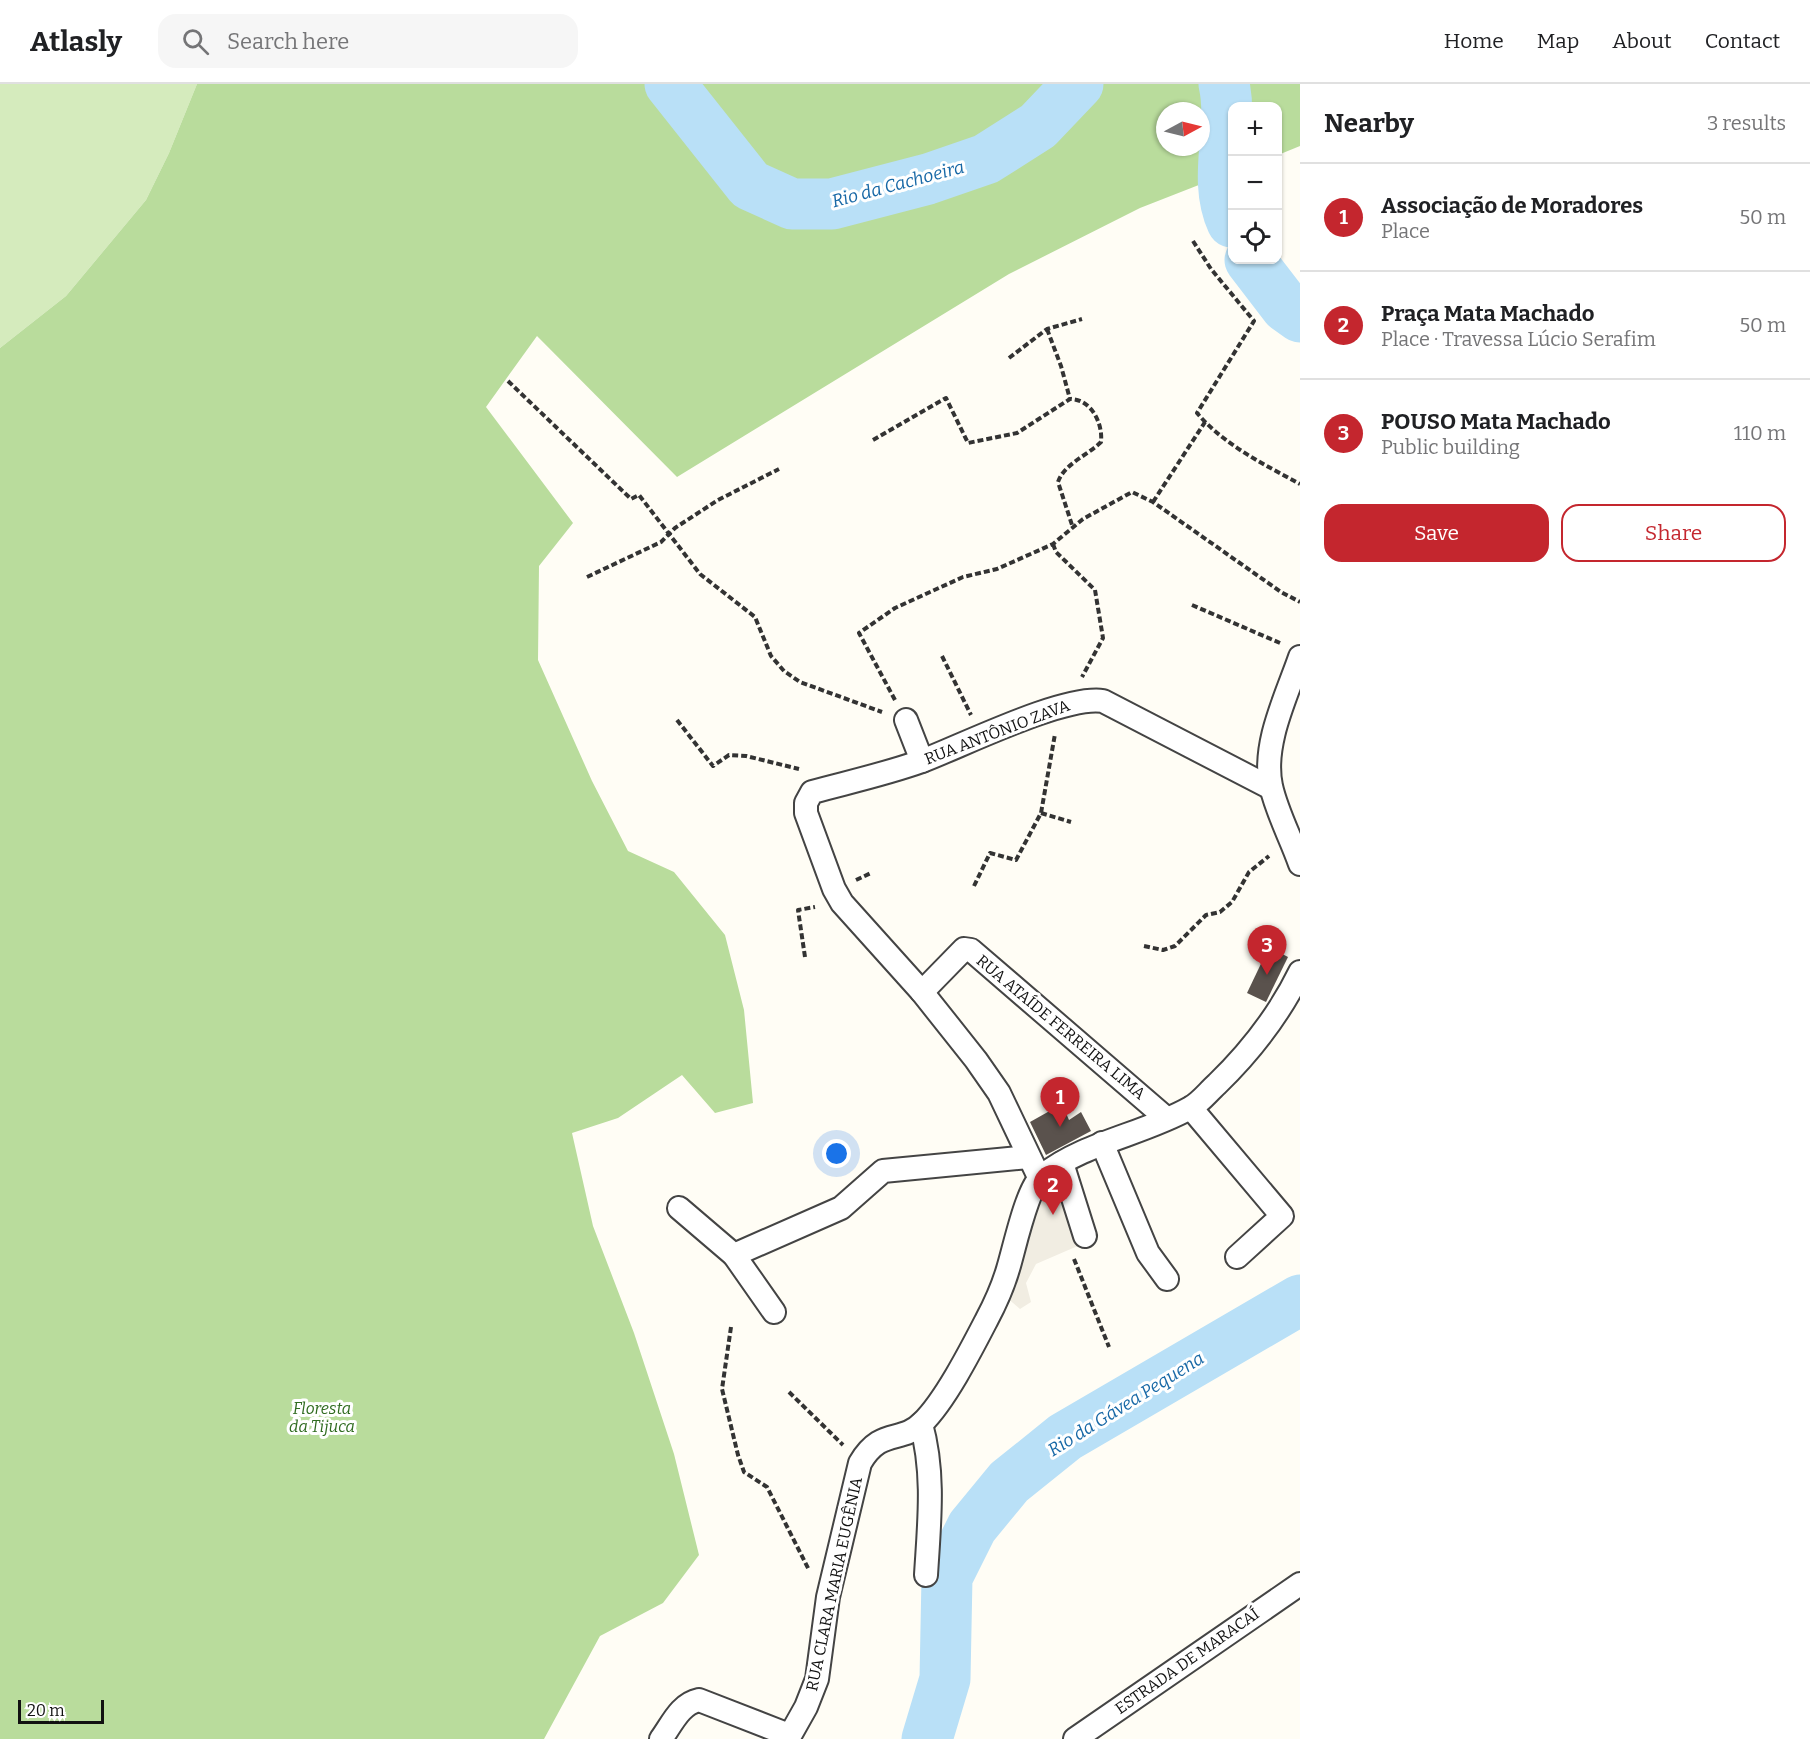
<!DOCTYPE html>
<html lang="en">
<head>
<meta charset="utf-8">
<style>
  :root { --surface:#fff; --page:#f6f6f6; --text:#202124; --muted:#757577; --line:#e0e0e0; --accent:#c4262e }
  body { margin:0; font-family:Bitter,serif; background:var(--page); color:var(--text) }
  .controls { position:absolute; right:18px; top:18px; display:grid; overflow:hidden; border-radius:12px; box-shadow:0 2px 4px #0004 }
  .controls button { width:54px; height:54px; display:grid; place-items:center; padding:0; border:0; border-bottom:2px solid var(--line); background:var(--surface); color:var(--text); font:30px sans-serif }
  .compass { position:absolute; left:1156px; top:18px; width:54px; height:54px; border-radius:50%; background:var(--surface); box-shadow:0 2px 4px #0004; rotate:83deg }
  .scale { position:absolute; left:18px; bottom:15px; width:86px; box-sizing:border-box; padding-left:6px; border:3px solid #111; border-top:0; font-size:16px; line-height:21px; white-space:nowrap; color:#111; -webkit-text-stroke:4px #fff; paint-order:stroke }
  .you { position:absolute; left:837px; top:1070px; width:21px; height:21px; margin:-15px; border:4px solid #fff; border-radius:50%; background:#1a73e8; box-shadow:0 0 0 9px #1a73e833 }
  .badge { display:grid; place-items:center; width:39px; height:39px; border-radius:50%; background:var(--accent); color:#fff; font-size:20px; font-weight:700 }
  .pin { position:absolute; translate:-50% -50px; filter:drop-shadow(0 2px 3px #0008) }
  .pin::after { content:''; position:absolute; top:32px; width:21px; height:18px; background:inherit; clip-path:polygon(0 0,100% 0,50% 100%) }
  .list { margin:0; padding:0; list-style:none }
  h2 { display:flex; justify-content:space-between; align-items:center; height:78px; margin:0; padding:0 24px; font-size:26px }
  h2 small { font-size:20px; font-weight:400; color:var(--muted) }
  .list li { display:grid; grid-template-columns:39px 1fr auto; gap:18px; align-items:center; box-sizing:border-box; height:108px; padding:0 24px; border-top:2px solid var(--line) }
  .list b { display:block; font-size:22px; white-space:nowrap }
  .list p { margin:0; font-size:20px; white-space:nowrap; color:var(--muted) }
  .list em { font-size:20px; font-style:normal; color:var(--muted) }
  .actions { display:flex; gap:12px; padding:18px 24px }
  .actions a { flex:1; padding:14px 0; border:2px solid var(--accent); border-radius:18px; text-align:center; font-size:21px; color:var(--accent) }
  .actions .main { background:var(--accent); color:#fff }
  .icon { flex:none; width:33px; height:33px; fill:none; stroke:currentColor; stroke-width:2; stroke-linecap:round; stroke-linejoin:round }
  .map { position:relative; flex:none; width:1300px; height:1655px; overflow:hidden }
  header { display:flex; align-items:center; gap:36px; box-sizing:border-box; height:84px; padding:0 30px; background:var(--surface); border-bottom:2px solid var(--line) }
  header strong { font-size:28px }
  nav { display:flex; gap:33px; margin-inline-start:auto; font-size:21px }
  .search { width:420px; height:54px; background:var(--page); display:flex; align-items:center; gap:15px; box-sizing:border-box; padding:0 21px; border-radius:18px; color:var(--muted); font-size:22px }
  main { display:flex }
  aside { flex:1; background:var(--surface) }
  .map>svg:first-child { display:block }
  .green { fill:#d5ebbd }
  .forest { fill:#b9dc9c; fill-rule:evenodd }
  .plaza { fill:#f1ede2 }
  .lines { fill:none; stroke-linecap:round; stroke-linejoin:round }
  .river { stroke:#b9e0f7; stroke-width:51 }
  .building { fill:#5a524d }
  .street-casing { stroke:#444; stroke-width:26 }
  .path { stroke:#333; stroke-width:4; stroke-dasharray:6 3; stroke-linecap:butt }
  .street { stroke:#fff; stroke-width:22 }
  .labels { text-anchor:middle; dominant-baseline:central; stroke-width:6; stroke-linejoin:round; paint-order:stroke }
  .street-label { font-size:16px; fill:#111; stroke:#fff }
  .park-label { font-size:16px; font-style:italic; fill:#2f6b1f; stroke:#fff }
  .water-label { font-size:18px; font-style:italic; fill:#1768a6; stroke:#fff }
</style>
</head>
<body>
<header>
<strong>Atlasly</strong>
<div class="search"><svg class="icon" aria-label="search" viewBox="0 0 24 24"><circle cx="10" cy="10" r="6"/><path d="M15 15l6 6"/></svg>Search here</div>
<nav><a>Home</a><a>Map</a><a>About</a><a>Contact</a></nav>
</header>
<main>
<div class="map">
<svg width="1300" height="1655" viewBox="0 0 1300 1655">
  <rect width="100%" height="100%" fill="#fffdf5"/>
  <!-- green -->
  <path class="green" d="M0,0H197L169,69L146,116L66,212L0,264Z"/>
  <!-- forest -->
  <path class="forest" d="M197,0H1300V62L1278,71V22H1232V88L1140,124L1009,190L677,393L537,252L486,323L573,439L539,482L538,576L592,697L628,767L674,788L725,851L744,926L753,1019L715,1029L682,991L618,1034L572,1049L593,1142L634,1249L674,1370L699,1471L663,1519L600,1552L544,1655H0V264L66,212L146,116L169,69ZM1165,27H1201V63H1165Z"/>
  <!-- plaza -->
  <path class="plaza" d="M1059,1093L1080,1161L1036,1180L1026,1199L1031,1218L1020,1225L1006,1213L1045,1101Z"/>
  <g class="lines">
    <!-- river -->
    <g class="river">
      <path d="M670,0L750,101L792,120H832L928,95L986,75L1038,42L1078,0"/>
      <path d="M1224,0C1234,45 1212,94 1232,138"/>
      <path d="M1250,176L1286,223L1300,233"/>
      <path d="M927,1655L945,1595L947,1493L972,1443L1009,1398L1065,1353L1300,1216"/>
    </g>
  </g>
  <!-- building -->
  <g class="building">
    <path d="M1269,863L1288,873L1266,918L1247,909Z"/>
    <path d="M1062,1020L1069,1036L1081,1028L1091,1047L1046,1071L1030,1038Z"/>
  </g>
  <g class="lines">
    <defs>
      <g id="street">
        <path d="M1300,573C1287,611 1262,660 1271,702C1277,729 1291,754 1300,780"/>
        <path d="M906,636L922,677"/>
        <path d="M922,908L964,865L971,866L1166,1034"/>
        <path d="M1191,1024L1282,1132L1237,1173"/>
        <path d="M1102,1059L1148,1169L1167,1195"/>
        <path d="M1062,1079L1085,1152"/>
        <path d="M1039,1093L999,1009L976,976L922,908L842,819L834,805L806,729V719L812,708C849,698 886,690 922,677C964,661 1064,611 1103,617L1271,704"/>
        <path d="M679,1124L734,1171L841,1124L883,1087L1028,1073"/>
        <path d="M734,1171L774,1228"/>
        <path d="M921,1340C935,1389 929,1441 926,1491"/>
        <path d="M661,1655C672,1640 680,1620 699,1616L789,1651"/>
        <path d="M788,1655L806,1623L817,1595L828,1513L860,1379C881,1343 901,1360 922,1339C945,1317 972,1264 987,1235C995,1220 1003,1202 1008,1185C1014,1166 1027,1103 1042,1092C1085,1058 1142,1051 1190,1024C1200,1019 1208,1008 1217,1000C1251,967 1279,931 1300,888"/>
        <path d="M1075,1655L1300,1500"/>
      </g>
    </defs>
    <!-- street casing -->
    <use href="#street" class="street-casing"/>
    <!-- path -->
    <g class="path">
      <path d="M1193,157L1211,185L1254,237L1197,329C1224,361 1265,381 1300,400"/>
      <path d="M1047,245L1061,282L1070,315"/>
      <path d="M1009,274L1047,245L1082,235"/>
      <path d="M508,297L631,415L639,411L700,490L755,533L771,572L784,587L800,598L882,628"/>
      <path d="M873,356L946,314L968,359L1017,349L1070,315C1091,315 1103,339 1101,358C1088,371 1064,380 1058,398L1073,444"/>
      <path d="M1153,418L1205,338"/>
      <path d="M1053,460L1056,468L1095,506L1103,554L1082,593"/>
      <path d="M587,493L661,458L675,444L718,416L779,385"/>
      <path d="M1192,521L1280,559"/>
      <path d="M942,572L971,631"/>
      <path d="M895,616L859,549L895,524L963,493L997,485L1053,460L1083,435L1132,408L1153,418L1281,508L1300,518"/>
      <path d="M677,636L713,682L729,671L746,672L799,685"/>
      <path d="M1041,729L1071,738"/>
      <path d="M856,796L871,789"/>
      <path d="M974,802L990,769L1016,776L1041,729L1055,650"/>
      <path d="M1144,862L1163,866L1175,862L1206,831L1220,828L1232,818L1249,788L1269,772"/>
      <path d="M805,873L798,826L815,823"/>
      <path d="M1074,1175L1109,1263"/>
      <path d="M731,1243L722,1305L738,1371L744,1388L767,1403L809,1486"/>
      <path d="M789,1308L843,1361"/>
    </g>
    <!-- street -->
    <use href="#street" class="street"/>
  </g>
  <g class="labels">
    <!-- street labels -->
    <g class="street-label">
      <text transform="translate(997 648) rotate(-21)">RUA ANTÔNIO ZAVA</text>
      <text transform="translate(1061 943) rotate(40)">RUA ATAÍDE FERREIRA LIMA</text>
      <text transform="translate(834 1500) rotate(-78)">RUA CLARA MARIA EUGÊNIA</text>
      <text transform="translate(1187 1577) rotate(-35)">ESTRADA DE MARACAÍ</text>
    </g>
    <!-- park labels -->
    <g class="park-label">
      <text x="322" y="1324">Floresta<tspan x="322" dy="18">da Tijuca</tspan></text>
    </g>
    <!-- water labels -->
    <g class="water-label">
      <text transform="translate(898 100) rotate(-15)">Rio da Cachoeira</text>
      <text transform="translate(1126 1320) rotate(-32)">Rio da Gávea Pequena</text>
    </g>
  </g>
</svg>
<div class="controls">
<button>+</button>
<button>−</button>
<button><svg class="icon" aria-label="locate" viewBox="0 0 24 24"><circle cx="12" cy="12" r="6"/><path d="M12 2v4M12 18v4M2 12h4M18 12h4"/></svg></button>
</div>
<svg class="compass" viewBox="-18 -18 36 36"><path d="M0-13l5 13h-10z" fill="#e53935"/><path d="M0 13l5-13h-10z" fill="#757577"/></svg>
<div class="scale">20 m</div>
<div class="you"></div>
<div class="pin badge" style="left:1060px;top:1043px">1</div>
<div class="pin badge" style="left:1053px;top:1131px">2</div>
<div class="pin badge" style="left:1267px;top:891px">3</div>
</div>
<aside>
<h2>Nearby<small>3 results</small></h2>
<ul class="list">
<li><span class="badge">1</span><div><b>Associação de Moradores</b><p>Place</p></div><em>50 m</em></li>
<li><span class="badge">2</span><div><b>Praça Mata Machado</b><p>Place · Travessa Lúcio Serafim</p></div><em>50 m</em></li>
<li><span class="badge">3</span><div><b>POUSO Mata Machado</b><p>Public building</p></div><em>110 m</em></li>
</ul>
<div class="actions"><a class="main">Save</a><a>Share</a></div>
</aside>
</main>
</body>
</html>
